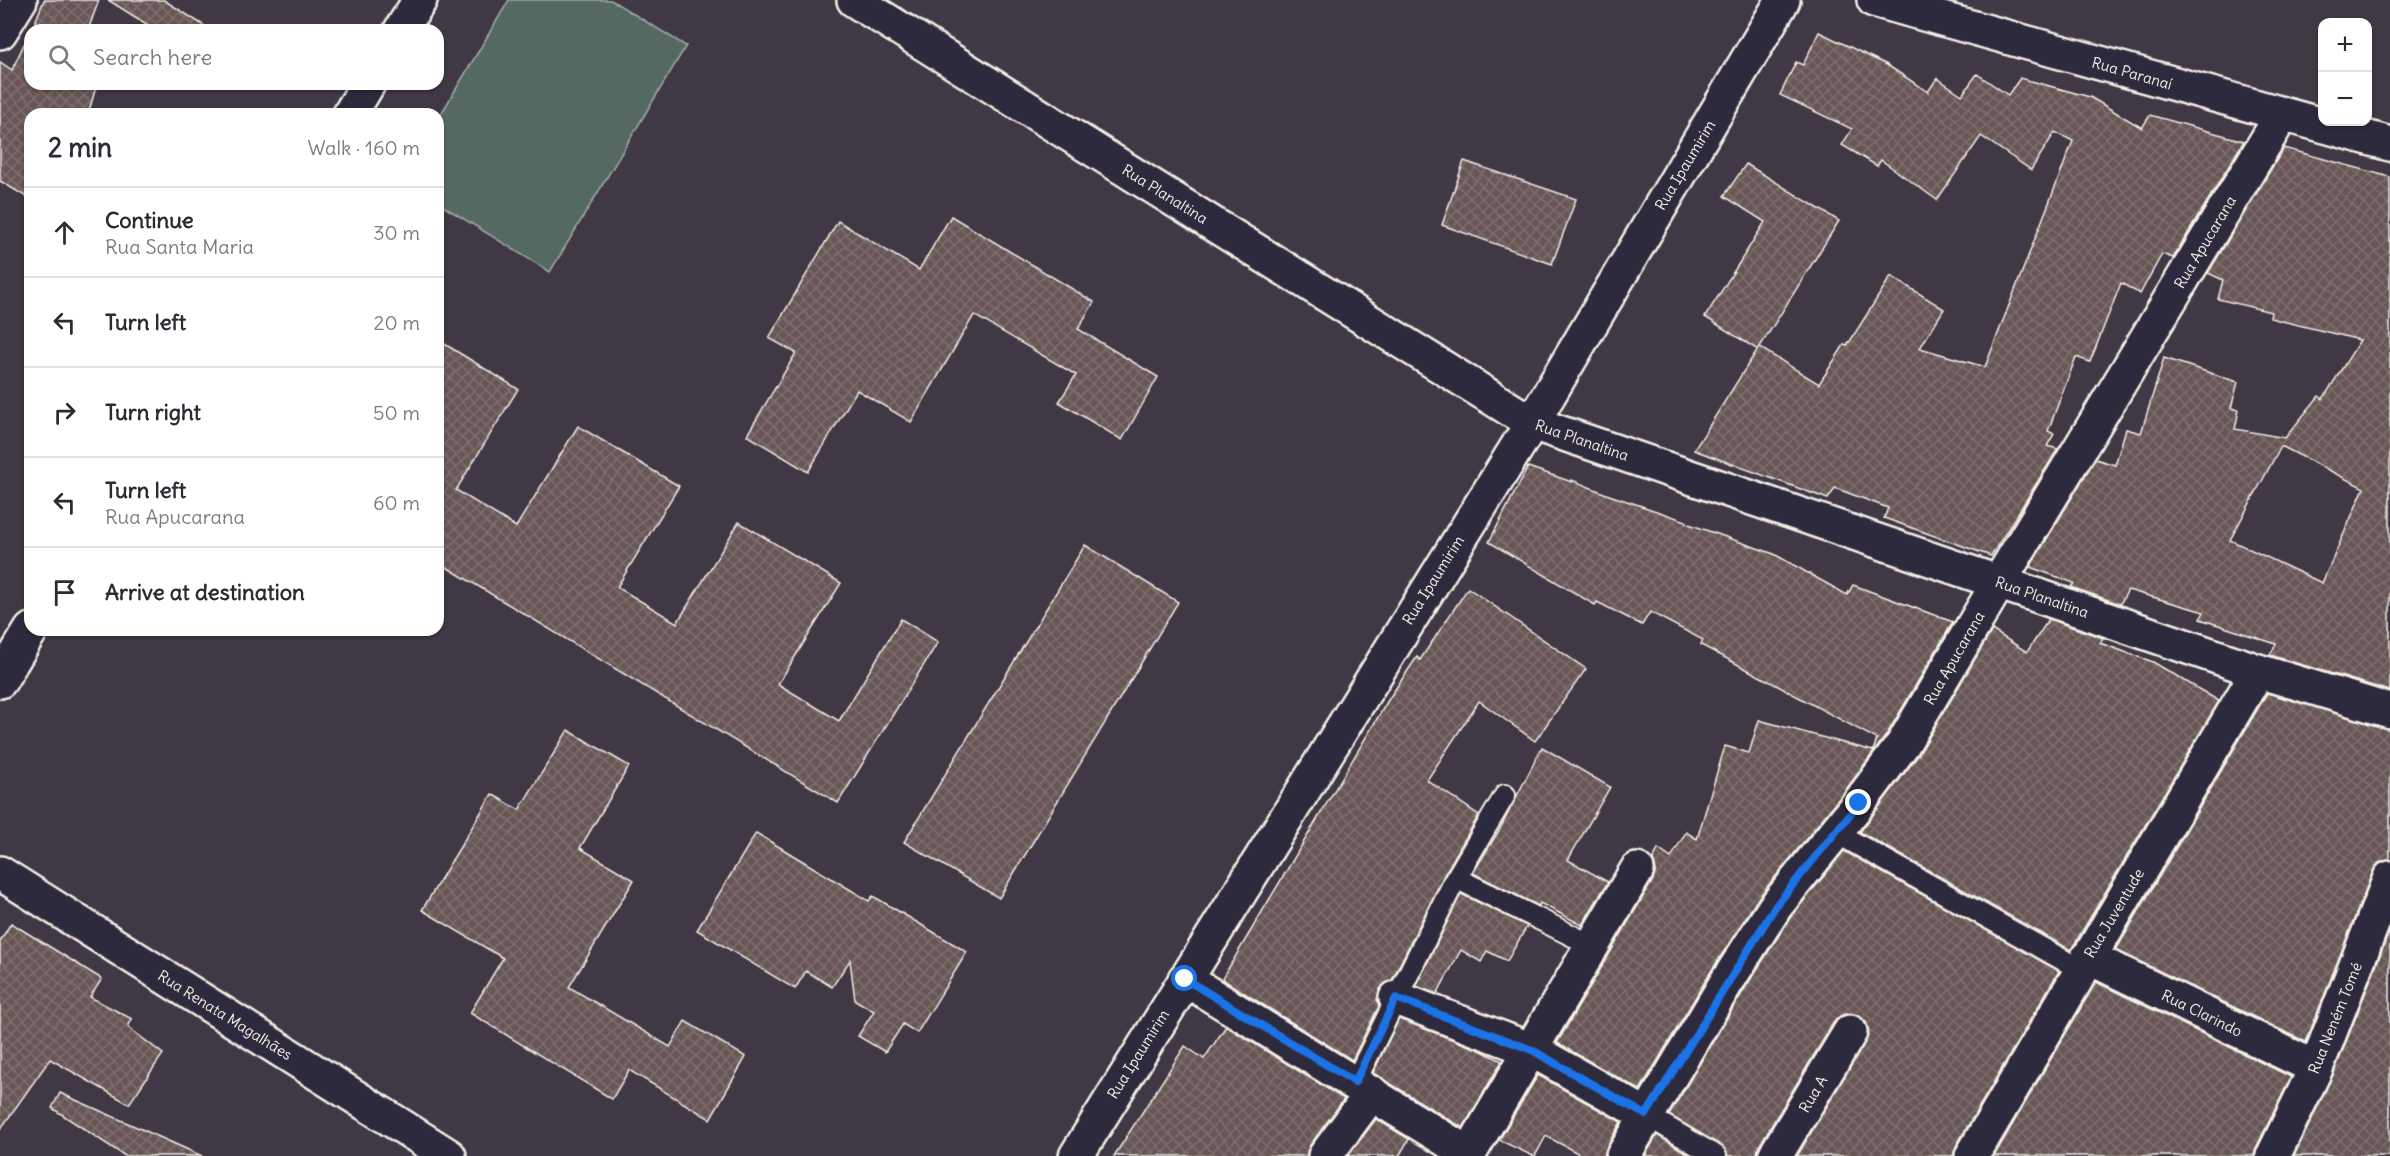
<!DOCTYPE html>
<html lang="en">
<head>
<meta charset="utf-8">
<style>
  :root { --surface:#fff; --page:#f7f7f7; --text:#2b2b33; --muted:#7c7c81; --line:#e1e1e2 }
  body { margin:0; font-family:Delius,sans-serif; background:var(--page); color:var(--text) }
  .controls { position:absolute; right:18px; top:18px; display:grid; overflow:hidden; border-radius:12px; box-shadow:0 2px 4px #0004 }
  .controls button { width:54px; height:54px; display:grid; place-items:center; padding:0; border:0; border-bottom:2px solid var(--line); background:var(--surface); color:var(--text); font:30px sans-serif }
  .stop { position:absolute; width:18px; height:18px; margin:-14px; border:4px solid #1a73e8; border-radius:50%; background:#fff }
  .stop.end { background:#1a73e8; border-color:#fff; box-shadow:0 2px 6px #0008 }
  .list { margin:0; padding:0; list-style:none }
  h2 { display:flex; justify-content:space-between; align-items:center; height:78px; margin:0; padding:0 24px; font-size:26px }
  h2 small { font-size:20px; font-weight:400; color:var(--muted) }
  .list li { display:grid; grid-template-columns:39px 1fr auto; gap:18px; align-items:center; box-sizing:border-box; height:90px; padding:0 24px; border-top:2px solid var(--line) }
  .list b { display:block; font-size:22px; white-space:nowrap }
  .list p { margin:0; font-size:20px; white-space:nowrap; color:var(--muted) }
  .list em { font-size:20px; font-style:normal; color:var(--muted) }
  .icon { flex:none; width:33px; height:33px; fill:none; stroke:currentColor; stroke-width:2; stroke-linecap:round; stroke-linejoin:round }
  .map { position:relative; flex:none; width:2390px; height:1156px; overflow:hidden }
  .search { position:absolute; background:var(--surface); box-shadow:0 2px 4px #0004; left:24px; top:24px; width:420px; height:66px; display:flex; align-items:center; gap:15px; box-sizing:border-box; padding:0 21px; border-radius:18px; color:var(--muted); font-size:22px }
  .panel { position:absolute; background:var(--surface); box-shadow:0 2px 4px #0004; left:24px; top:108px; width:420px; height:528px; border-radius:18px }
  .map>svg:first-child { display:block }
  .garden { fill:#556963; stroke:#a4ada6; stroke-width:1.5 }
  .building { fill:url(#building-cross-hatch); stroke:#f4f1e8; stroke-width:1.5; fill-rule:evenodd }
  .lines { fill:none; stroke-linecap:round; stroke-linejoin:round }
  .lane-casing { stroke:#f4f1e8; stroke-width:24 }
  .street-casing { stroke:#f4f1e8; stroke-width:38 }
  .lane { stroke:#2f2a3d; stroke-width:20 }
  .street { stroke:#2f2a3d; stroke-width:33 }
  .route { stroke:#1a73e8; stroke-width:8 }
  .labels { text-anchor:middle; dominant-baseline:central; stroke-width:6; stroke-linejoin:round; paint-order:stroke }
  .street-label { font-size:15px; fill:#f4f1e8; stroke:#2f2a3d }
</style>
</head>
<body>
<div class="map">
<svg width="2390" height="1156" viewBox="0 0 2390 1156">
  <defs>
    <pattern id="building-cross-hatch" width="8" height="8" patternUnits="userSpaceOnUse" patternTransform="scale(1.5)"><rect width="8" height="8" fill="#685756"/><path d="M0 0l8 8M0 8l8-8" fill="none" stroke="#7e706e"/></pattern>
  </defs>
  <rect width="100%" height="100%" fill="#403844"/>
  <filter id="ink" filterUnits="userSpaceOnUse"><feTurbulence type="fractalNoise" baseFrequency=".0167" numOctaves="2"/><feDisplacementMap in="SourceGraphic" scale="12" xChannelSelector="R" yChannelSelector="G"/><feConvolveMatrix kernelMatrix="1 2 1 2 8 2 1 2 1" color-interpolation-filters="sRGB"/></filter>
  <g filter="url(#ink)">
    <!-- garden -->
    <path class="garden" d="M509,0H611L686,46L550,272L438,203V119Z"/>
    <!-- building -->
    <g class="building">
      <path d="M44,0H99L88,30H32Z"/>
      <path d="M108,0H164L211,30H156Z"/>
      <path d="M1819,32L1887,65L1928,92L1937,78L1962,95L1977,74L2008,95L2020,78L2090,97L2142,128L2150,115L2244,141L2173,258L2162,254L2140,294L2121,283L2090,362L2076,357L2048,431L2054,434L2047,446L2058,449L1991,556L1884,518L1888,508L1835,488L1828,499L1694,450L1759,347L1819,384L1844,345L1847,346L1891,276L1944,309L1920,348L1985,367L2073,141L2055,132L2031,170L1981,136L1937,200L1881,160L1877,166L1842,145L1852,129L1780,95L1796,62L1803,65Z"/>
      <path d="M30,35V84H97L88,114H30V199L0,181V62L12,70L24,44L26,45Z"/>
      <path d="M2284,148L2390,177V691L2270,655L2276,644L2200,619L2204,612L2128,590L2120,604L2071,587L2074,583L2030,567L2095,459L2115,465L2126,429L2141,433L2164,358L2238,382L2231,408L2239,410L2235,429L2285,438L2319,396L2323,399L2360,340L2270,318L2271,312L2218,299L2223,280L2208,273ZM2281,446L2364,488L2322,583L2230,540Z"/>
      <path d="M1464,161L1576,199L1552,264L1442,225Z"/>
      <path d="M1746,164L1839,221L1758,350L1705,317L1765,222L1724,196Z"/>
      <path d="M951,216L1094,302L1078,329L1158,377L1122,440L1059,402L1076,375L974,315L911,422L857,390L808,472L747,435L796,353L769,338L838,221L919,270Z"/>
      <path d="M438,340L518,389L456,490L516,527L578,426L679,486L617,587L677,623L739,522L841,583L778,684L839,721L901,619L938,642L838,803L438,562Z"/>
      <path d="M1528,467L1572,482V480L1609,495L1686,521V523L1774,554L1847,595L1853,585L1953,622L1887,734L1844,792L1759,897L1710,973L1640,1090L1557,1043L1653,880L1656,870L1653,860L1658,849L1671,858L1686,832L1697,839L1725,746L1749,753L1759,720L1873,751L1877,739L1701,645L1703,640L1650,612L1642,625L1597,602L1595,605L1489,542Z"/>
      <path d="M1085,545L1178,602L999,898L904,842Z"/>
      <path d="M1468,588L1586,669L1535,741L1479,701L1427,780L1479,815L1445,873L1392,980L1384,984L1379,991L1377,1000L1379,1006L1352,1060L1222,979L1390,697L1417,657L1420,660Z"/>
      <path d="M2049,619L2103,638L2100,643L2153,662L2219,701L2071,950L1860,832L1919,754L1992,630L2027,652Z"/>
      <path d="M2267,693L2390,729V860L2379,863L2373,871L2306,1042L2116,950Z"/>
      <path d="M568,730L629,766L580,848L634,880L569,987L670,1047L685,1021L746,1057L710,1119L629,1070L612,1099L470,1013L503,958L422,910L492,794L519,810Z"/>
      <path d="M1542,747L1610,787L1568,860L1608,882L1582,925L1540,903L1539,906L1473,873L1500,829Z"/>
      <path d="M756,833L869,901L873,896L967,952L917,1033L903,1024L885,1052L858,1036L874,1011L855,1000L850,960L832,987L806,971L795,989L697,930Z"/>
      <path d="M1844,851L2059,971L1956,1146L1953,1156H1797L1866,1041L1869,1032L1866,1022L1859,1016L1850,1013L1840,1016L1834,1022L1759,1146L1756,1156H1728L1722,1146L1669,1115L1742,993L1790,918Z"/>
      <path d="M1461,894L1527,926L1507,961L1487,951L1481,962L1461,950L1437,994L1416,986Z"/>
      <path d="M11,923L102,979L90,997L132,1019L128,1027L163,1054L129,1104L50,1059L0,1130V941Z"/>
      <path d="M2390,930V1156H2294L2333,1075Z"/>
      <path d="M2096,982L2291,1077L2256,1148L2254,1156H1994Z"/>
      <path d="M1399,1019L1480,1050L1502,1061L1463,1128L1373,1073Z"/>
      <path d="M1226,1026L1344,1099L1310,1145L1307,1156H1114L1185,1046L1204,1059Z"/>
      <path d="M1538,1075L1621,1122L1607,1146L1604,1156H1583L1546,1136L1535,1156H1533L1499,1140Z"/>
      <path d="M60,1093L202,1156H125L52,1108Z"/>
      <path d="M1376,1119L1409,1139L1399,1156H1348Z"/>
      <path d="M1657,1135L1692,1156H1645Z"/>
    </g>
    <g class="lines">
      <defs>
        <g id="lane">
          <path d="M1835,832L2081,970"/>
          <path d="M1456,878L1593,946"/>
          <path d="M1355,1082L1456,878L1505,795"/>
          <path d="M1646,1115L1716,1156"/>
        </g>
        <g id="street">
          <path d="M854,0L1532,423L2258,671L2390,711"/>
          <path d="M1874,0L2390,144"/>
          <path d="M401,30L420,0"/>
          <path d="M0,32L20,0"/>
          <path d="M350,114L368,84"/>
          <path d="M0,681L31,630"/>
          <path d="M0,873L449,1156"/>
          <path d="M2088,957L2316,1068"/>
          <path d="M1185,979L1469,1154L1468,1156"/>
          <path d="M1396,998L1532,1050L1646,1115"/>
          <path d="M1469,1154L1637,870"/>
          <path d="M1076,1156L1532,423L1783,0"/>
          <path d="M1325,1156L1372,1093"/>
          <path d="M1623,1156L1726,983L1775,907L1859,803L1903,744L1999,582L2282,115"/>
          <path d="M1775,1156L1850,1032"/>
          <path d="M1972,1156L2258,671"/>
          <path d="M2273,1156L2316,1068L2390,878"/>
        </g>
      </defs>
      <!-- lane casing -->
      <use href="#lane" class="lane-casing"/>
      <!-- street casing -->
      <use href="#street" class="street-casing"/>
      <!-- lane -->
      <use href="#lane" class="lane"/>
      <!-- street -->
      <use href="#street" class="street"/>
    </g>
  </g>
  <g class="lines" filter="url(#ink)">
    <!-- route -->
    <path class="route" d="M1185,979L1355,1082L1396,998L1532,1050L1646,1115L1775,907L1859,803"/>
  </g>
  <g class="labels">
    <!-- street labels -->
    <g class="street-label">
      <text transform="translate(2132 73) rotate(16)">Rua Paranaí</text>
      <text transform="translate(1685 165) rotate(-59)">Rua Ipaumirim</text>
      <text transform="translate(1165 194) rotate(32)">Rua Planaltina</text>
      <text transform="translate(2205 242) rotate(-59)">Rua Apucarana</text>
      <text transform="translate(1582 440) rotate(19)">Rua Planaltina</text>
      <text transform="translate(1433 580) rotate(-58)">Rua Ipaumirim</text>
      <text transform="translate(2042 597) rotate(19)">Rua Planaltina</text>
      <text transform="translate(1954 658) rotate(-60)">Rua Apucarana</text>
      <text transform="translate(2114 913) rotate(-59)">Rua Juventude</text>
      <text transform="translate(2202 1013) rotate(26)">Rua Clarindo</text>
      <text transform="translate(225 1015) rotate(32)">Rua Renata Magalhães</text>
      <text transform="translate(2335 1018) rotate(-68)">Rua Neném Tomé</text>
      <text transform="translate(1138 1054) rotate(-58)">Rua Ipaumirim</text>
      <text transform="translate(1813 1094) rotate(-59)">Rua A</text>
    </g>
  </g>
</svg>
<div class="controls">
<button>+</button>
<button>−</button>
</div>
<div class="stop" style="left:1185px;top:979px"></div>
<div class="stop end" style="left:1859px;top:803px"></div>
<div class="search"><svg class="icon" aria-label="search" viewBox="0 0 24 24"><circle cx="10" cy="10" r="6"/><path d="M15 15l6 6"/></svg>Search here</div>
<section class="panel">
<h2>2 min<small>Walk · 160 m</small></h2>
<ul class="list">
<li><svg class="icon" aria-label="ahead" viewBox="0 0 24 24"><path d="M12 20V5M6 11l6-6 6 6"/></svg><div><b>Continue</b><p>Rua Santa Maria</p></div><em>30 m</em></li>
<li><svg class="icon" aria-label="left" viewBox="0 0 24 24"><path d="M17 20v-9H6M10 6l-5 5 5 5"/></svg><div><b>Turn left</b></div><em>20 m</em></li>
<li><svg class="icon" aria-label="right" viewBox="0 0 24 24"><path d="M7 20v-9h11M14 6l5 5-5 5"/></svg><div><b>Turn right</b></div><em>50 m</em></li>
<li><svg class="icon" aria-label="left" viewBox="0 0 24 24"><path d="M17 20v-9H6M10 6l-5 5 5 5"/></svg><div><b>Turn left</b><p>Rua Apucarana</p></div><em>60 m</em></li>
<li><svg class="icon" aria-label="arrive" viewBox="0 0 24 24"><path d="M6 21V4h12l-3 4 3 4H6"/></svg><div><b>Arrive at destination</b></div></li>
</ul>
</section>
</div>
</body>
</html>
